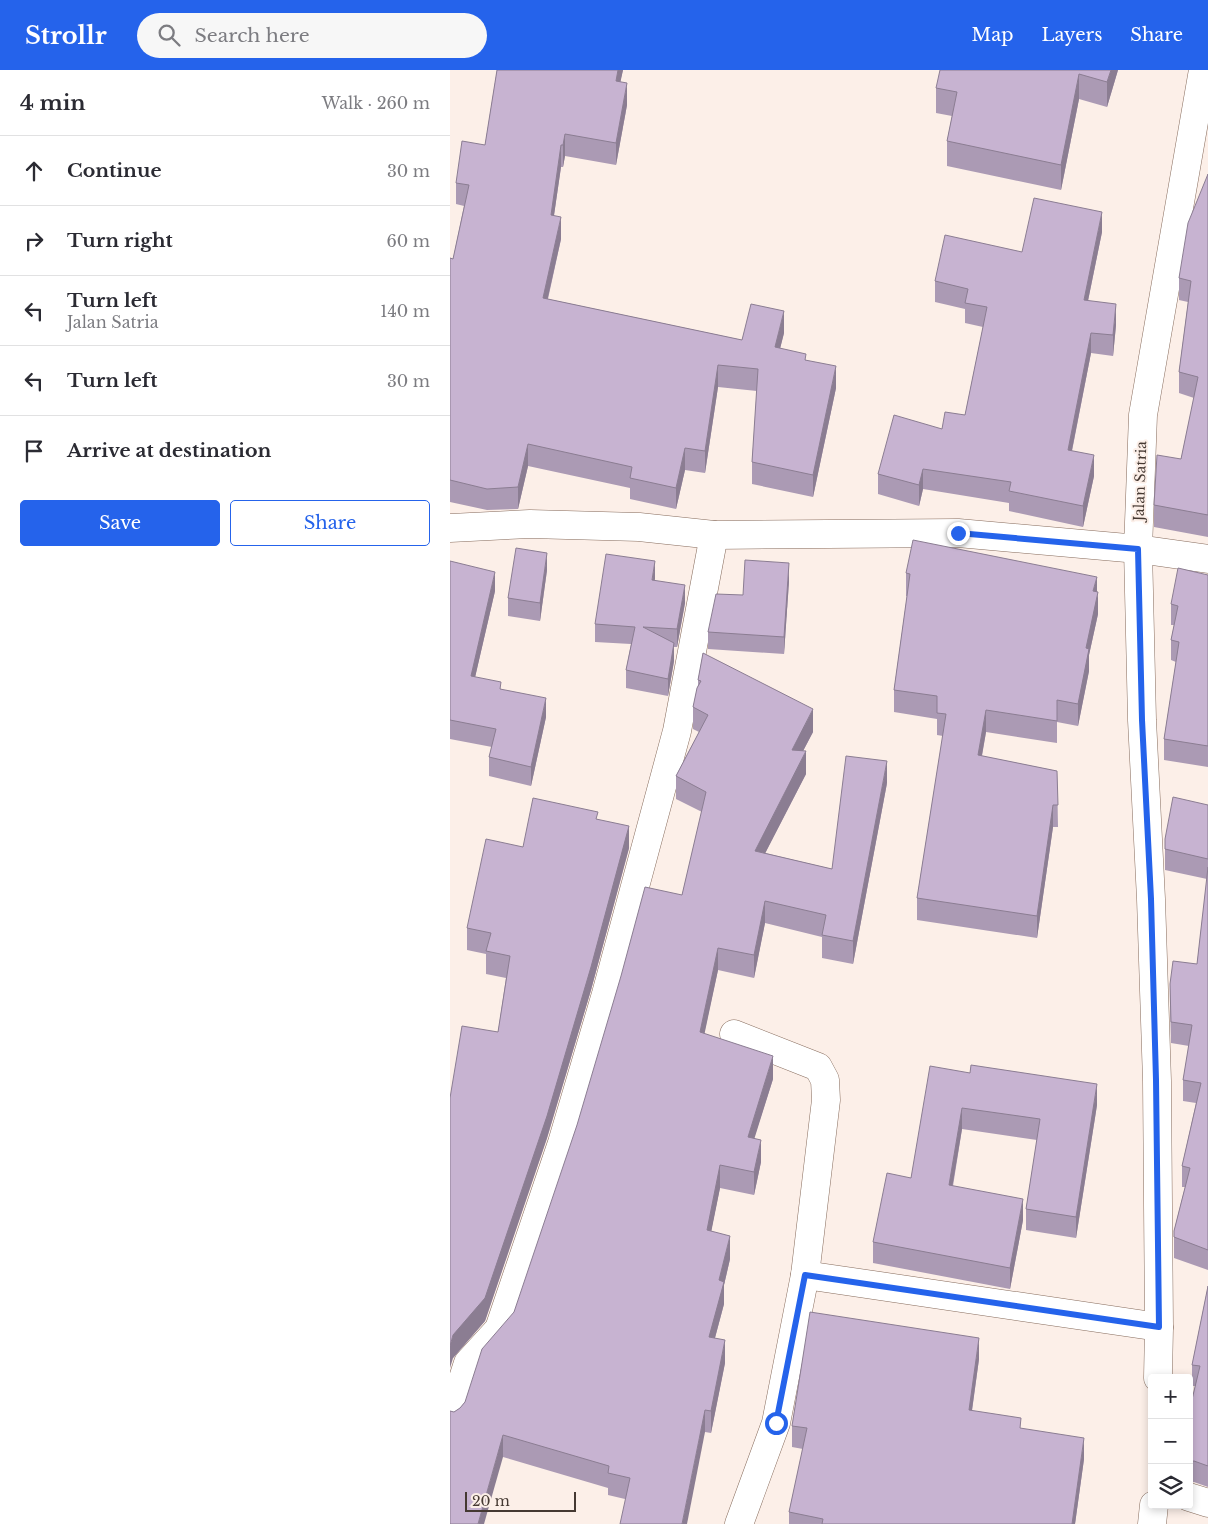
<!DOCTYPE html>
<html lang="en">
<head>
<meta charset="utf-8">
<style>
  :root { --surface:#fff; --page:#f7f7f7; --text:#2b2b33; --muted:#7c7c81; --line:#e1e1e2; --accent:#2563eb }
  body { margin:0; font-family:"Libre Baskerville",serif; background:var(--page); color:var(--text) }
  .controls { position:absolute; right:15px; bottom:15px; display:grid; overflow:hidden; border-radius:5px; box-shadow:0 2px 8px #0003 }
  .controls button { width:45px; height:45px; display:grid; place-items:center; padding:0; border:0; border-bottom:1px solid var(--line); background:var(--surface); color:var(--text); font:25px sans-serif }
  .scale { position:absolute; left:15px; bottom:12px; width:111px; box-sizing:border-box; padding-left:5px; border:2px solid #453932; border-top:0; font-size:14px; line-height:18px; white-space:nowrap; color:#453932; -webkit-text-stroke:4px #fcefe8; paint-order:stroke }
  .stop { position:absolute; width:15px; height:15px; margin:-11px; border:4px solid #2563eb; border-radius:50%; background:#fff }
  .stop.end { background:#2563eb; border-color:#fff; box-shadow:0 1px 5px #0008 }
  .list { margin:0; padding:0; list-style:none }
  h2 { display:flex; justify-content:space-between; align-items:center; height:65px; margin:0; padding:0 20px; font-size:21px }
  h2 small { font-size:16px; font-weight:400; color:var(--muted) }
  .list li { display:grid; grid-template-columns:32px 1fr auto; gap:15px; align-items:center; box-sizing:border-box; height:70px; padding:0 20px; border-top:1px solid var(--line) }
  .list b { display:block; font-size:19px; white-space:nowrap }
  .list p { margin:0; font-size:16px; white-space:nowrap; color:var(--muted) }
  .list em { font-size:16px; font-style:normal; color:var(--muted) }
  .actions { display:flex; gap:10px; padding:15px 20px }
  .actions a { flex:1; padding:11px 0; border:1px solid var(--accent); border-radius:5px; text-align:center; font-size:18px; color:var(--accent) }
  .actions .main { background:var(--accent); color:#fff }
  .icon { flex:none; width:28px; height:28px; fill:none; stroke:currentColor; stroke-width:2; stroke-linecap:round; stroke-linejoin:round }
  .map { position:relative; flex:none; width:758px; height:1454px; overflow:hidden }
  header { display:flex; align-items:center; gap:30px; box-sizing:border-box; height:70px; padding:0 25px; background:var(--accent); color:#fff }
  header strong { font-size:24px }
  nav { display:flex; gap:28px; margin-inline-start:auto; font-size:18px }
  .search { width:350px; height:45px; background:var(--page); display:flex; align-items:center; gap:12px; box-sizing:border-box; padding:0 18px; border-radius:28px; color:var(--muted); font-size:19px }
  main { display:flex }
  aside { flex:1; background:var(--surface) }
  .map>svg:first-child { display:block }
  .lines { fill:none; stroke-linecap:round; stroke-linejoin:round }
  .minor-casing { stroke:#876c5d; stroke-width:29 }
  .tertiary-casing { stroke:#876c5d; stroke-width:29 }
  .minor { stroke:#fff; stroke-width:28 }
  .tertiary { stroke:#fff; stroke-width:28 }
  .wall { fill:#ab9ab4 }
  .shaded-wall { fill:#8b7d92 }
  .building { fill:#c7b3d1; stroke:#8b7d92 }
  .route { stroke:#2563eb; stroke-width:6 }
  .labels { text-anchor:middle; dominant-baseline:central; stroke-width:4; stroke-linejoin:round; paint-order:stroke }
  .street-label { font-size:14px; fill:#453932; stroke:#fcefe8 }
</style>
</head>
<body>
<header>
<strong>Strollr</strong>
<div class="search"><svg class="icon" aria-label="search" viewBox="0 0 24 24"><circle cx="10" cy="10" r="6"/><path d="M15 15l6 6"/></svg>Search here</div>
<nav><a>Map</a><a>Layers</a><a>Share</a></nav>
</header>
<main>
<aside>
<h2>4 min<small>Walk · 260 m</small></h2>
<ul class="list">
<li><svg class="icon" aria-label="ahead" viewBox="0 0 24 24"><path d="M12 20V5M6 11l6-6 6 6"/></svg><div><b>Continue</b></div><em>30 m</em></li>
<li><svg class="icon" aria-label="right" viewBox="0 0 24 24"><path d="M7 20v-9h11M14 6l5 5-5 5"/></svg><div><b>Turn right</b></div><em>60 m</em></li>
<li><svg class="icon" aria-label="left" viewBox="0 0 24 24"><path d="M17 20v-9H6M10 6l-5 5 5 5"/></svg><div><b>Turn left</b><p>Jalan Satria</p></div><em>140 m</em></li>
<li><svg class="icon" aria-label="left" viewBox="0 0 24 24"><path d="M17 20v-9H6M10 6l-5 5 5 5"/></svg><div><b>Turn left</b></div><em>30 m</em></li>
<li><svg class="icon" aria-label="arrive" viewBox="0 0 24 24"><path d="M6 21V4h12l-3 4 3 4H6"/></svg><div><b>Arrive at destination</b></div></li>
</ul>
<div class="actions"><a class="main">Save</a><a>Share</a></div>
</aside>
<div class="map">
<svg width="758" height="1454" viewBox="0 0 758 1454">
  <rect width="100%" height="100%" fill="#fcefe8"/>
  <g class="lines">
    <defs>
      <g id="minor">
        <path d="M0,458L80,454L189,457L264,465L508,463L688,479"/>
        <path d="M284,964L368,997L375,1010L376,1030L355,1205L326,1353L289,1454"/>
        <path d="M355,1205L709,1257"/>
        <path d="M0,1349L18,1293L49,1259L112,1073L156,924L227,661L264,465"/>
        <path d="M739,1427L758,1433"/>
      </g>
      <g id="tertiary">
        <path d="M688,479L758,489"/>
        <path d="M708,1308L709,1257L707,1011L701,829L692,650L688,479L693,345L753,0"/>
        <path d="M702,1454L704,1435"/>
      </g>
    </defs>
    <!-- minor casing -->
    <use href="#minor" class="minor-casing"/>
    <!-- tertiary casing -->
    <use href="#tertiary" class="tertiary-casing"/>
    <!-- minor -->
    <use href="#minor" class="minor"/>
    <!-- tertiary -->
    <use href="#tertiary" class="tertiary"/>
  </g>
  <!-- wall -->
  <g class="wall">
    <path d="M47,0H173L170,12L177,35L166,95L115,86L113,97H111L104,145L111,169L98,229L292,270L334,263L330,278L356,290L386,318L363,427L302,414V392L307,321L268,317L255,403L235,400L226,439L180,429V418L78,396L68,439L37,440L0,432V188L3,189L14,136L6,134V113L35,75Z"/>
    <path d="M668,0L657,37L629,29L611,120L497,96V71L502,46L486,43V18Z"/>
    <path d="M758,104V467L704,457V435L731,389L744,328L729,323V302L738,232L729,230V208Z"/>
    <path d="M652,162L638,231L666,255L663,286L641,283L622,381L644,406L633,457L559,441V433L473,419L469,436L428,424V404L492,359L515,345L533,257L515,253V239L485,232V211L572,182Z"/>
    <path d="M0,491L45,521L25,607L51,619L96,647L81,716L39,706V687L42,677L0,669Z"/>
    <path d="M97,500L90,551L58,546V528Z"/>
    <path d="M456,503L647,522L648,544L639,585V601L628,656L607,652V673L536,662L532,686L607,701L608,757H603L587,868L467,850V828L493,666L487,665V649L444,642V620L457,526H456Z"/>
    <path d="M758,505V697L714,690V669L726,592L721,590V570L724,555H721V534Z"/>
    <path d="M204,510L235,533L227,577H224V591L218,626L176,618V600L181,574L145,572V554Z"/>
    <path d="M339,511L334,584L258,579V562L293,525Z"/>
    <path d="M253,583L363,662L353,681L356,704L315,783L382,799L437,713L403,894L372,888V867L315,853L304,908L268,900L254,964L323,1009L304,1068L311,1092L304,1125L270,1118L261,1161L280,1189L274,1215V1234L265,1268L275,1293L261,1363L255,1362L175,1429L158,1425V1418L53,1387L4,1342L10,1338L15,1332L64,1242L232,825L252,742L226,729V706L249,662L243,659V637L248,615V610Z"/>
    <path d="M758,735V1200L724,1188V1161L735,1117H732V1096L746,1033L733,1031V1010L739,976L721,973L720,934V914L747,894L757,809L715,800V769Z"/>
    <path d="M148,749L179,778L141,920L97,1068L35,1251L3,1288L48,962L56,908L36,904V884L17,880V858L73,777Z"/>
    <path d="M520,1003L647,1035L626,1168L576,1160V1139L587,1070L512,1059L503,1116L573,1150L560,1219L423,1193V1172L461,1108Z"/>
    <path d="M758,1216V1417L744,1412L739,1413V1342L746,1316H742V1295Z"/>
    <path d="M529,1289L522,1341L571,1359L634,1389L625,1454H339V1442L353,1379L342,1377V1356Z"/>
  </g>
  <!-- shaded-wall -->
  <g class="shaded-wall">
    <path d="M168,0H173L166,33V11Z"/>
    <path d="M661,0H668L657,37V12Z"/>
    <path d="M629,4V29L611,120V95Z"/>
    <path d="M177,13V35L166,95V73Z"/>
    <path d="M115,64V86L113,97V75Z"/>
    <path d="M111,75V97L101,166V145Z"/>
    <path d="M652,142V162L634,250V230Z"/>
    <path d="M111,147V169L93,249V228Z"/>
    <path d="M666,234V255L663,286V265Z"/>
    <path d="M334,241V263L325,299V277Z"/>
    <path d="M641,263V283L618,400V380Z"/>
    <path d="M268,295V317L255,403V381Z"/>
    <path d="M386,296V318L363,427V405Z"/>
    <path d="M78,374V396L68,439V417Z"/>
    <path d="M235,378V400L226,439V418Z"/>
    <path d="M644,385V406L633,457V436Z"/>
    <path d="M473,399V419L469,436V415Z"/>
    <path d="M97,483V500L90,551V533Z"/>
    <path d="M205,491V509L202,528V510Z"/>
    <path d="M339,493V511L334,584V567Z"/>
    <path d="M45,502V521L21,625V606Z"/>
    <path d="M647,507V528L648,522V544L639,585V601L628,656V634L643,521Z"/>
    <path d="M235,515V533L227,577V559Z"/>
    <path d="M224,573V591L218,626V609Z"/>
    <path d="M96,628V647L81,716V697Z"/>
    <path d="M363,639V662L342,702V680Z"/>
    <path d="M536,640V662L528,707V685Z"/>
    <path d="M356,681V704L305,803V781Z"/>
    <path d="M437,691V713L403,894V871Z"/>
    <path d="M603,735V757L587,868V846Z"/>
    <path d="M179,756V778L141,920L97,1068L35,1251L3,1288L0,1298V1276L3,1265Z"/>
    <path d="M315,831V853L304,908V885Z"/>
    <path d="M268,878V900L250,985V962Z"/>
    <path d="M323,986V1009L298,1089V1067Z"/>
    <path d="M647,1014V1035L626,1168V1147Z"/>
    <path d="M512,1038V1059L499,1136V1115Z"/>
    <path d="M311,1070V1092L304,1125V1102Z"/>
    <path d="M270,1095V1118L257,1183V1160Z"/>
    <path d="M573,1129V1150L560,1219V1198Z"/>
    <path d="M280,1166V1189L274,1215V1234L259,1290V1267L269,1210Z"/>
    <path d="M529,1268V1289L519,1361V1340Z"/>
    <path d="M275,1270V1293L261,1363V1341Z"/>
    <path d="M255,1340V1362L237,1454H232Z"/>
    <path d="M53,1365V1387L34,1454H28Z"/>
    <path d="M634,1368V1389L625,1454H622Z"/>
  </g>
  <!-- building -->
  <g class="building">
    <path d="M47,0H168L166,11L177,13L166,73L115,64L113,75H111L101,145L111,147L93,228L292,270L301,234L334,241L325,277L356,284L355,290L386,296L363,405L302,392L308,299L268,295L255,381L235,378L226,418L180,408L182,397L78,374L68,417L37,419L0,410V188L3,189L19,115L6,113L12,71L35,75Z"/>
    <path d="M490,0H661L657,12L629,4L611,95L497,71L507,22L486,18Z"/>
    <path d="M758,104V445L704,435L707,385L731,389L748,307L729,302L741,211L729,208L738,153Z"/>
    <path d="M584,128L652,142L634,230L666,234L663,265L641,263L618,380L644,385L633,436L559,421L561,412L473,399L469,415L428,404L444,345L492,359L495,342L515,345L537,237L515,233L518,219L485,211L495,165L572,182Z"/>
    <path d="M463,470L647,507L643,521L648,522L636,578L639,579L628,634L607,630V651L536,640L528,685L607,701L608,735H603L587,846L467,828L496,644L487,643V626L444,620L460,504L456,503Z"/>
    <path d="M66,478L97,483L90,533L58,528Z"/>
    <path d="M156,484L205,491L202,510L235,515L227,559L193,557L224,573L218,609L176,600L185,557L145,554Z"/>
    <path d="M295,490L339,493L334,567L258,562L266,524L293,525Z"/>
    <path d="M0,491L45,502L21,606L51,612L50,619L96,628L81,697L39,687L46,659L0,650Z"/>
    <path d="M728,498L758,505V676L714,669L729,572L721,570L728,536L721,534Z"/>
    <path d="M253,583L363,639L342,680L356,681L305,781L382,799L396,686L437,691L403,871L372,865L376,845L315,831L304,885L268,878L250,962L323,986L298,1067L311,1070L304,1102L270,1095L257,1160L280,1166L269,1210L274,1212L259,1267L275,1270L261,1341L255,1340L232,1454H170L180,1408L158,1403L159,1396L53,1365L28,1454H0V1341L4,1342L10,1338L15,1332L32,1279L64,1242L127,1055L171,906L195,817L232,825L256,722L226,706L258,645L243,637L247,618L251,611L248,610Z"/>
    <path d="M723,727L758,735V789L715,779V769Z"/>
    <path d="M83,728L148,742L146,749L179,756L141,897L97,1046L35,1228L3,1265L0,1276V1028L12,956L48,962L60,886L36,881L41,863L17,858L36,769L73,777Z"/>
    <path d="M758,797V1180L724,1167V1161L740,1098L732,1096L751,1013L733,1010L742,955L721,952L720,914L723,891L747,894Z"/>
    <path d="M521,995L647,1014L626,1147L576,1139L590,1049L512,1038L499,1115L573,1129L560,1198L423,1172L437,1103L461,1108L480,996L520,1003Z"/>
    <path d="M758,1216V1396L744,1391L739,1392V1342L750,1296L742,1295Z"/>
    <path d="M360,1242L529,1268L519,1340L571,1348L570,1358L634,1368L622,1454H372L373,1449L339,1442L357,1358L342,1356Z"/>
  </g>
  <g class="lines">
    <!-- route -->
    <path class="route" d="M326,1353L355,1205L709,1257L706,1010L701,829L692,650L688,479L508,463"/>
  </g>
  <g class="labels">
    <!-- street labels -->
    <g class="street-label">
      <text transform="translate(690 411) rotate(-88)">Jalan Satria</text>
    </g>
  </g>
</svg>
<div class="controls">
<button>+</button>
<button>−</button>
<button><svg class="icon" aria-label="layers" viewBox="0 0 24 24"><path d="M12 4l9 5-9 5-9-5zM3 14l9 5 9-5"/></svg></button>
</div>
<div class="scale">20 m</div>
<div class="stop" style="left:326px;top:1353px"></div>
<div class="stop end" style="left:508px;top:463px"></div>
</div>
</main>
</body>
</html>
